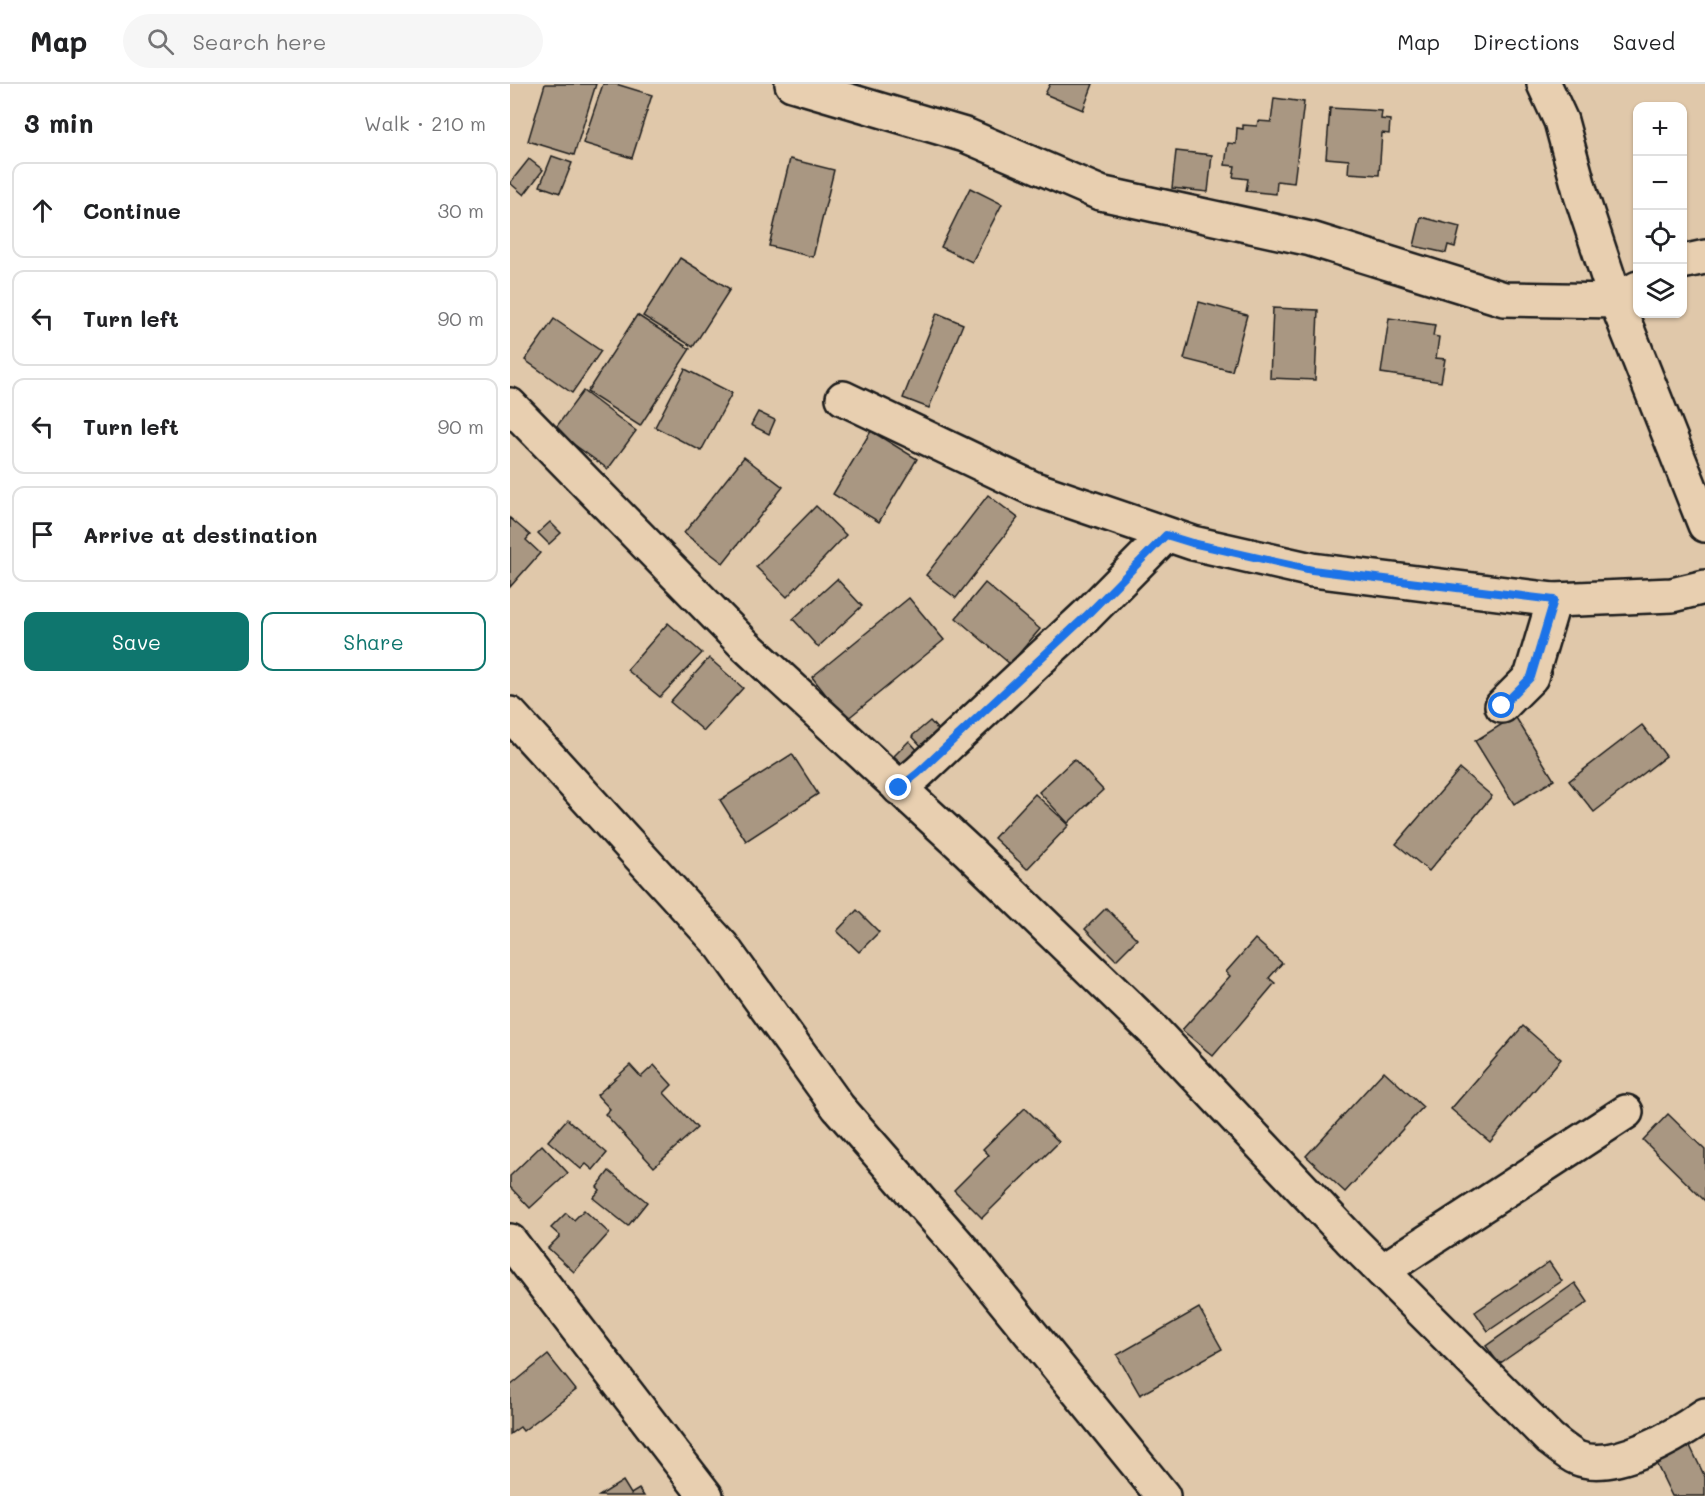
<!DOCTYPE html>
<html lang="en">
<head>
<meta charset="utf-8">
<style>
  :root { --surface:#fff; --page:#f6f6f6; --text:#202124; --muted:#757577; --line:#e0e0e0; --accent:#0f766e }
  body { margin:0; font-family:Mali,sans-serif; background:var(--page); color:var(--text) }
  .controls { position:absolute; right:18px; top:18px; display:grid; overflow:hidden; border-radius:12px; box-shadow:0 2px 4px #0004 }
  .controls button { width:54px; height:54px; display:grid; place-items:center; padding:0; border:0; border-bottom:2px solid var(--line); background:var(--surface); color:var(--text); font:30px sans-serif }
  .stop { position:absolute; width:18px; height:18px; margin:-14px; border:4px solid #1a73e8; border-radius:50%; background:#fff }
  .stop.end { background:#1a73e8; border-color:#fff; box-shadow:0 2px 6px #0008 }
  .list { margin:0; padding:0; list-style:none }
  h2 { display:flex; justify-content:space-between; align-items:center; height:78px; margin:0; padding:0 24px; font-size:26px }
  h2 small { font-size:20px; font-weight:400; color:var(--muted) }
  .list li { display:grid; grid-template-columns:39px 1fr auto; gap:18px; align-items:center; box-sizing:border-box; height:96px; margin:0 12px 12px; padding:0 12px; border:2px solid var(--line); border-radius:12px }
  .list b { display:block; font-size:22px; white-space:nowrap }
  .list em { font-size:20px; font-style:normal; color:var(--muted) }
  .actions { display:flex; gap:12px; padding:18px 24px }
  .actions a { flex:1; padding:14px 0; border:2px solid var(--accent); border-radius:12px; text-align:center; font-size:21px; color:var(--accent) }
  .actions .main { background:var(--accent); color:#fff }
  .icon { flex:none; width:33px; height:33px; fill:none; stroke:currentColor; stroke-width:2; stroke-linecap:round; stroke-linejoin:round }
  .map { position:relative; flex:none; width:1195px; height:1412px; overflow:hidden }
  header { display:flex; align-items:center; gap:36px; box-sizing:border-box; height:84px; padding:0 30px; background:var(--surface); border-bottom:2px solid var(--line) }
  header strong { font-size:28px }
  nav { display:flex; gap:33px; margin-inline-start:auto; font-size:21px }
  .search { width:420px; height:54px; background:var(--page); display:flex; align-items:center; gap:15px; box-sizing:border-box; padding:0 21px; border-radius:33px; color:var(--muted); font-size:22px }
  main { display:flex }
  aside { flex:1; background:var(--surface) }
  .map>svg:first-child { display:block }
  .building { fill:#a99782; stroke:#1c1c1c; stroke-width:1.5 }
  .lines { fill:none; stroke-linecap:round; stroke-linejoin:round }
  .minor-casing { stroke:#1c1c1c; stroke-width:38 }
  .minor { stroke:#e8cfb0; stroke-width:33 }
  .route { stroke:#1a73e8; stroke-width:8 }
</style>
</head>
<body>
<header>
<strong>Map</strong>
<div class="search"><svg class="icon" aria-label="search" viewBox="0 0 24 24"><circle cx="10" cy="10" r="6"/><path d="M15 15l6 6"/></svg>Search here</div>
<nav><a>Map</a><a>Directions</a><a>Saved</a></nav>
</header>
<main>
<aside>
<h2>3 min<small>Walk · 210 m</small></h2>
<ul class="list">
<li><svg class="icon" aria-label="ahead" viewBox="0 0 24 24"><path d="M12 20V5M6 11l6-6 6 6"/></svg><div><b>Continue</b></div><em>30 m</em></li>
<li><svg class="icon" aria-label="left" viewBox="0 0 24 24"><path d="M17 20v-9H6M10 6l-5 5 5 5"/></svg><div><b>Turn left</b></div><em>90 m</em></li>
<li><svg class="icon" aria-label="left" viewBox="0 0 24 24"><path d="M17 20v-9H6M10 6l-5 5 5 5"/></svg><div><b>Turn left</b></div><em>90 m</em></li>
<li><svg class="icon" aria-label="arrive" viewBox="0 0 24 24"><path d="M6 21V4h12l-3 4 3 4H6"/></svg><div><b>Arrive at destination</b></div></li>
</ul>
<div class="actions"><a class="main">Save</a><a>Share</a></div>
</aside>
<div class="map">
<svg width="1195" height="1412" viewBox="0 0 1195 1412">
  <rect width="100%" height="100%" fill="#e0c8aa"/>
  <filter id="ink" filterUnits="userSpaceOnUse"><feTurbulence type="fractalNoise" baseFrequency=".0167" numOctaves="2"/><feDisplacementMap in="SourceGraphic" scale="12" xChannelSelector="R" yChannelSelector="G"/><feConvolveMatrix kernelMatrix="1 2 1 2 8 2 1 2 1" color-interpolation-filters="sRGB"/></filter>
  <g filter="url(#ink)">
    <!-- building -->
    <g class="building">
      <path d="M35,0H86L64,71L18,57Z"/>
      <path d="M93,0H106L142,11L122,74L73,59Z"/>
      <path d="M540,0H583L573,26L535,10Z"/>
      <path d="M764,14L794,18L784,99L767,97L766,110L736,107L738,95L723,93L725,82L715,81L718,59L726,60L727,44L733,45V41L747,42L748,37L761,38Z"/>
      <path d="M820,24L872,27L871,35L880,36L879,50L872,49L869,91L838,89L839,76L816,74Z"/>
      <path d="M666,67L702,71L698,108L662,104Z"/>
      <path d="M42,72L62,79L50,109L30,102Z"/>
      <path d="M19,75L33,86L14,111L0,99Z"/>
      <path d="M280,75L324,86L303,173L259,162Z"/>
      <path d="M460,104L492,120L462,178L431,163Z"/>
      <path d="M911,133L950,143L945,163L938,161L936,169L904,162Z"/>
      <path d="M170,174L220,205L183,263L133,232Z"/>
      <path d="M689,218L737,231L722,287L674,275Z"/>
      <path d="M763,224L808,226L805,296L760,294Z"/>
      <path d="M427,229L453,240L419,324L393,314Z"/>
      <path d="M127,231L180,265L130,342L77,308Z"/>
      <path d="M879,234L925,241L923,252L929,253L926,274L935,275L931,298L871,289Z"/>
      <path d="M44,235L91,267L62,309L15,276Z"/>
      <path d="M175,285L222,309L191,367L145,343Z"/>
      <path d="M73,307L126,347L98,385L44,346Z"/>
      <path d="M248,328L265,336L259,350L241,341Z"/>
      <path d="M361,347L407,375L369,438L323,410Z"/>
      <path d="M234,373L273,403L213,479L174,449Z"/>
      <path d="M478,411L508,434L446,514L416,491Z"/>
      <path d="M306,422L336,451L277,513L246,483Z"/>
      <path d="M0,434L20,451L16,456L30,469L0,503Z"/>
      <path d="M40,438L51,449L39,460L28,449Z"/>
      <path d="M327,495L352,522L308,563L283,535Z"/>
      <path d="M475,499L530,545L500,580L446,534Z"/>
      <path d="M399,514L434,556L336,636L302,593Z"/>
      <path d="M158,539L192,569L150,613L117,586Z"/>
      <path d="M199,574L233,604L194,647L160,618Z"/>
      <path d="M1005,632L1044,696L1004,720L965,657Z"/>
      <path d="M420,637L431,649L413,664L402,652Z"/>
      <path d="M1132,641L1156,672L1084,728L1059,697Z"/>
      <path d="M399,657L410,669L395,683L384,672Z"/>
      <path d="M282,670L308,710L236,757L210,716Z"/>
      <path d="M564,675L593,706L558,739L529,708Z"/>
      <path d="M950,685L982,712L919,787L886,760Z"/>
      <path d="M525,710L559,741L517,785L484,754Z"/>
      <path d="M596,824L627,855L606,876L575,845Z"/>
      <path d="M347,826L369,848L349,868L327,847Z"/>
      <path d="M745,855L772,879L759,894L765,899L703,972L672,946L720,892L716,888Z"/>
      <path d="M1013,942L1051,975L980,1058L941,1025Z"/>
      <path d="M120,981L131,993L144,981L162,1001L154,1009L187,1044L144,1083L95,1030L100,1025L87,1011Z"/>
      <path d="M874,987L913,1023L835,1108L796,1072Z"/>
      <path d="M515,1024L549,1058L472,1134L444,1106L479,1071L473,1065Z"/>
      <path d="M1158,1030L1195,1066V1117L1133,1056Z"/>
      <path d="M57,1035L97,1069L83,1086L76,1080L71,1085L38,1057Z"/>
      <path d="M32,1061L58,1089L20,1124L0,1103V1092Z"/>
      <path d="M99,1087L137,1118L118,1142L83,1114L90,1106L87,1103Z"/>
      <path d="M74,1126L99,1149L64,1188L38,1164L50,1152L41,1144L56,1129L64,1136Z"/>
      <path d="M1039,1178L1052,1197L978,1247L965,1228Z"/>
      <path d="M1065,1199L1078,1218L989,1280L976,1262Z"/>
      <path d="M689,1224L712,1265L630,1311L607,1271Z"/>
      <path d="M38,1271L66,1306L13,1347L10,1343L0,1350V1302Z"/>
      <path d="M1180,1362L1195,1393V1412H1162L1146,1379Z"/>
      <path d="M113,1397L121,1410L129,1405L134,1412H89Z"/>
    </g>
    <g class="lines">
      <defs>
        <g id="minor">
          <path d="M282,0L455,51L590,109L801,155L994,215L1106,217L1128,204"/>
          <path d="M1034,0L1051,37L1071,111L1106,217L1195,441"/>
          <path d="M1172,178L1195,173"/>
          <path d="M333,314L522,404L683,459L802,486L1044,516L1162,511L1195,503"/>
          <path d="M0,321L235,561L458,767L642,945L840,1155L1040,1355C1048,1361 1058,1370 1067,1374C1104,1389 1165,1352 1195,1331"/>
          <path d="M992,622L1021,593L1044,516"/>
          <path d="M0,630L212,862L328,1023L457,1171L653,1412"/>
          <path d="M389,704L408,689L576,532L656,451"/>
          <path d="M0,1157L196,1412"/>
          <path d="M872,1187L1116,1028"/>
        </g>
      </defs>
      <!-- minor casing -->
      <use href="#minor" class="minor-casing"/>
      <!-- minor -->
      <use href="#minor" class="minor"/>
    </g>
  </g>
  <g class="lines" filter="url(#ink)">
    <!-- route -->
    <path class="route" d="M389,704L408,689L576,532L656,451L682,459L802,486L1044,516L1021,593L992,622"/>
  </g>
</svg>
<div class="controls">
<button>+</button>
<button>−</button>
<button><svg class="icon" aria-label="locate" viewBox="0 0 24 24"><circle cx="12" cy="12" r="6"/><path d="M12 2v4M12 18v4M2 12h4M18 12h4"/></svg></button>
<button><svg class="icon" aria-label="layers" viewBox="0 0 24 24"><path d="M12 4l9 5-9 5-9-5zM3 14l9 5 9-5"/></svg></button>
</div>
<div class="stop" style="left:992px;top:622px"></div>
<div class="stop end" style="left:389px;top:704px"></div>
</div>
</main>
</body>
</html>
